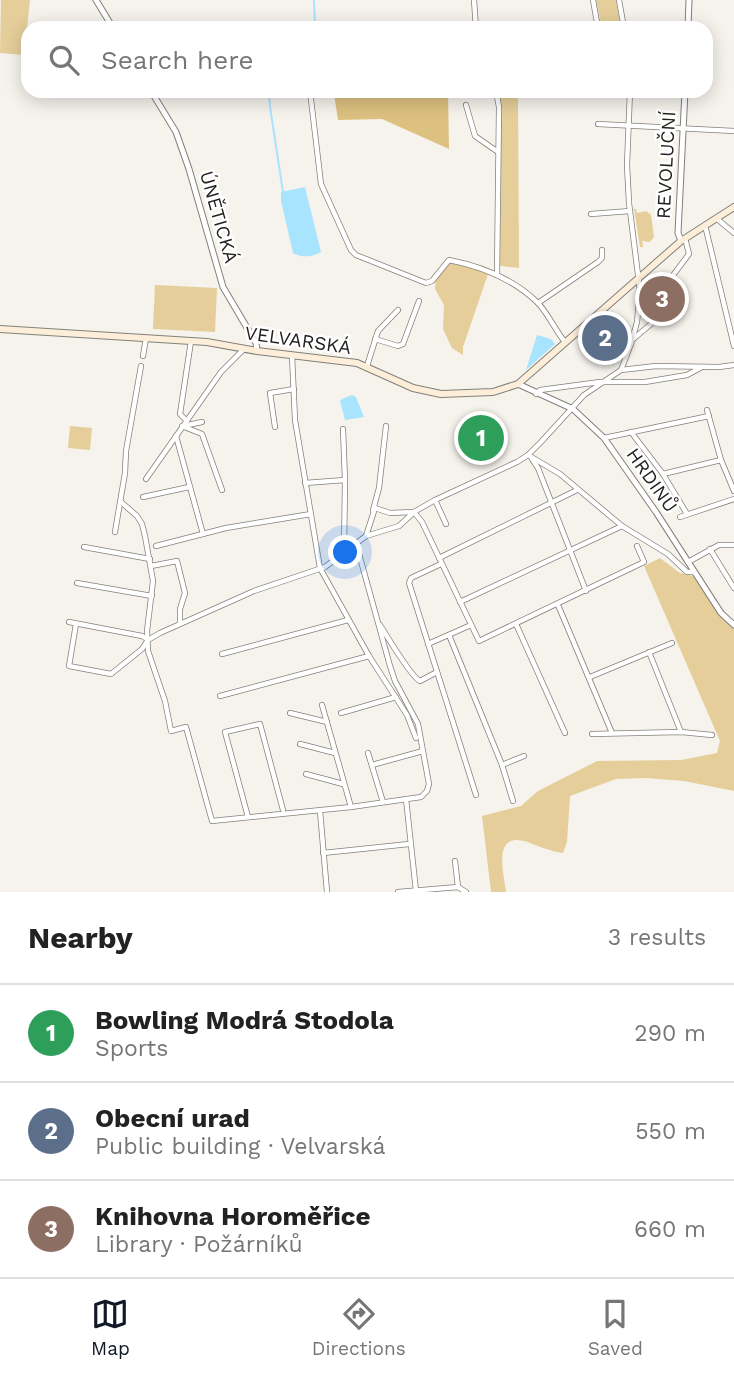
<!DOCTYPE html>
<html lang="en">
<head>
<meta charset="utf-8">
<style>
  :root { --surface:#fff; --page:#f6f6f6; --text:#222; --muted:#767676; --line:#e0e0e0; --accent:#111827 }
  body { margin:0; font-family:"Work Sans",sans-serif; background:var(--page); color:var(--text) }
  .you { position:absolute; left:346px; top:553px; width:24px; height:24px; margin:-18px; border:5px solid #fff; border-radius:50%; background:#1a73e8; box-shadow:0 0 0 10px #1a73e833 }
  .badge { display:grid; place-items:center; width:46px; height:46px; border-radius:50%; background:var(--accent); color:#fff; font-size:23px; font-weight:700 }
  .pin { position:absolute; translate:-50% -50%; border:4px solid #fff; box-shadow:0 2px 7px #0006 }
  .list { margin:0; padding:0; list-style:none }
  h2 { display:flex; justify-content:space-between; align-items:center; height:91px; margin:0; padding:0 28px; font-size:30px }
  h2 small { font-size:23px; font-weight:400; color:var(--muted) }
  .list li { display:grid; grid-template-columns:46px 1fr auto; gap:21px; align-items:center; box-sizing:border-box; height:98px; padding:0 28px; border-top:2px solid var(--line) }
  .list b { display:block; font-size:26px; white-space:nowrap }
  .list p { margin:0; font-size:23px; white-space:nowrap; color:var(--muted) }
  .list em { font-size:23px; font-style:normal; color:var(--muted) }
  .icon { flex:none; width:38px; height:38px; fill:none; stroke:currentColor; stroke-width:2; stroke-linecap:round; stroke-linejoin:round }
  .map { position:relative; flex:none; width:734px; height:892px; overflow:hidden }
  .search { position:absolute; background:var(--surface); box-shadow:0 4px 18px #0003; left:21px; right:21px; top:21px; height:77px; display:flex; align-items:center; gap:18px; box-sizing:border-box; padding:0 24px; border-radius:21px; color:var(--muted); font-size:26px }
  .sheet { height:385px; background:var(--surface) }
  nav { display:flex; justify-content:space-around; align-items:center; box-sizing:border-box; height:98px; border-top:2px solid var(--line); background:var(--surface); font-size:19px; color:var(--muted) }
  nav a { display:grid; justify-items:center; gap:4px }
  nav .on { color:var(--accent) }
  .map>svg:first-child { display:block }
  .green { fill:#e5ce9a }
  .forest { fill:#ddc181 }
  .water { fill:#a8e4fe }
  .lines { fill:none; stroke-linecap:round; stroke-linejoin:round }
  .stream { stroke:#a8e4fe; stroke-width:2 }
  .minor-casing { stroke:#83807a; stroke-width:6 }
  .tertiary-casing { stroke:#83807a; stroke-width:7 }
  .secondary-casing { stroke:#83807a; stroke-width:8 }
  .minor { stroke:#fff; stroke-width:4.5 }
  .tertiary { stroke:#fff; stroke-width:5 }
  .secondary { stroke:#fceed9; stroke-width:6 }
  .labels { text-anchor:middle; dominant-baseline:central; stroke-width:5; stroke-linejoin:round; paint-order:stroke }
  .street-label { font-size:19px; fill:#22211f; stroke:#fff }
</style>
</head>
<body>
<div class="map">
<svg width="734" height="892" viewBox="0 0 734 892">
  <rect width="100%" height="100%" fill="#f6f3ed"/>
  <!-- green -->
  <g class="green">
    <path d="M1,0H30L24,55L0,53Z"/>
    <path d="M596,0H616L621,28H602Z"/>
    <path d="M497,91H518L519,268L500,266L501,105Z"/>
    <path d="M634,209H636L637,213L646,211L651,215L654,237L650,242L642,241L643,247H640Z"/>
    <path d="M449,262L474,267L488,274L463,347V355L452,348L443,329L444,305L435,289L436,279Z"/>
    <path d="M155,285L217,288L215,332L153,329Z"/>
    <path d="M70,426L92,428L90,450L68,448Z"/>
    <path d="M660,558L680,573L693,576L719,615L734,628V791L684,781L646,778L616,779L570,796L567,842L563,853C550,851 541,847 530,843C492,829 503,869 506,892H491L482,816L521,806L538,791L597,761L681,760L717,753L720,741L644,566Z"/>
  </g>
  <!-- forest -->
  <path class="forest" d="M341,91H448L449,149L382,119L338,120L334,94Z"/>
  <!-- water -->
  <g class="water">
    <path d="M305,187L321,252C312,257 301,258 293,253L281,201V192Z"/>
    <path d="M537,335L551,339L555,344L526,370Z"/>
    <path d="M352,395L356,397L364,417L345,420L340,401L342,399Z"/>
  </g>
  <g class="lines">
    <!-- stream -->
    <g class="stream">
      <path d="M311,28L315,25L314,0"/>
      <path d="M269,91L270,107L283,192"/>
    </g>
    <defs>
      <g id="minor">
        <path d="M474,0L476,28"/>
        <path d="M593,0L598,28"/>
        <path d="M619,0L624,28"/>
        <path d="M310,91L321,184L351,250L356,255L426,283L432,281L449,260C480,266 513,279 537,302C548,313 555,330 565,342"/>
        <path d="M496,91L499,107L497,275"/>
        <path d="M466,105L475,136L498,152"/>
        <path d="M598,124L734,131"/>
        <path d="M591,214L630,211"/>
        <path d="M716,218L734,233"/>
        <path d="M705,225L734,346"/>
        <path d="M538,303L598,262L602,258V250"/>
        <path d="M615,334L631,344"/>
        <path d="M375,339L398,346L403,344L419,301"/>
        <path d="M632,340L651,324L674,274L689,254L685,238"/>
        <path d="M292,355L295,420L320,568L369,656L407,715L416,738"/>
        <path d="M143,356L146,338"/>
        <path d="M367,366L378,331L398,310"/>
        <path d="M621,370L656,366L719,367L734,365"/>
        <path d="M536,394L540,390L600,382H645L687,375L702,367"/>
        <path d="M707,410L721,460L734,491"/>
        <path d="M187,421L180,414L191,341"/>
        <path d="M182,426L202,434L222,490"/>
        <path d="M183,426L202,422"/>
        <path d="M275,427L270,393L294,389"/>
        <path d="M343,429L345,480L344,552"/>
        <path d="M631,432L663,474L687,514"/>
        <path d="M176,436L203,534"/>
        <path d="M604,438L709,416"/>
        <path d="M528,455L560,474L622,526L668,554L687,572H694"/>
        <path d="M532,459L538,468L586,591"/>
        <path d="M663,474L721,460"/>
        <path d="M146,479L221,372L244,349"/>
        <path d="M305,483L345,480"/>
        <path d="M143,497L189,487"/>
        <path d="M435,500L446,524"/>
        <path d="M121,502L137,516L142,524L145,536L153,581L147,631L148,651L165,701L171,731L186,727L212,821L351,807"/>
        <path d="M373,510L379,488L386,426"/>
        <path d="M414,512L422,522L479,641L644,562L637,546"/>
        <path d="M680,517L734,499"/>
        <path d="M115,532L125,473L126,451L141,366"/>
        <path d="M366,536L375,508L390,513L413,512"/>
        <path d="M156,546L226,528L311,514"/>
        <path d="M84,547L150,559"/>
        <path d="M710,549L734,588"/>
        <path d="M439,558L577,490"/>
        <path d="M688,562L719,545H734"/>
        <path d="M441,564L411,578L409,583L476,795"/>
        <path d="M151,566L177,561L185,593L180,609V624"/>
        <path d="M77,583L152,596"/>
        <path d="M460,602L622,526"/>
        <path d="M558,605L612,733"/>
        <path d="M69,622L142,636L147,639"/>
        <path d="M76,624L69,666L111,674L142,649L148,640L160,633L254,591L325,567L366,536L399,526L414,512L435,500L517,462L528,455L541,442L584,395L621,370L631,344L637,322L640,291L629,203L627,165L630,91"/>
        <path d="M516,624L565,733"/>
        <path d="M380,625C387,636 411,677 420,681L437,672"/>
        <path d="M449,635L502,765L513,801"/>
        <path d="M428,644L471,625"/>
        <path d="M649,652L681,732"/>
        <path d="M222,654L348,620"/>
        <path d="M590,677L672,643"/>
        <path d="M220,696L369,656"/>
        <path d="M322,705L351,807L421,797L427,791L429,784L418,724L395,681L390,666L356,543"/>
        <path d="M290,713L327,722"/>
        <path d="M341,713L396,697"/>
        <path d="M592,734L681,732L712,735"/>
        <path d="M300,744L335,753"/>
        <path d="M368,753L383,802"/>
        <path d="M372,765L423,751"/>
        <path d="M502,765L524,756"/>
        <path d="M306,774L343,784"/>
        <path d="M406,799L416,891"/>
        <path d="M320,811L327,892"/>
        <path d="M248,817L225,732L260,724L283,810"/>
        <path d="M323,853L409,844"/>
        <path d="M455,861L458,887"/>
        <path d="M398,892L458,887L466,892"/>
      </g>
      <g id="tertiary">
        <path d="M96,0L113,28"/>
        <path d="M688,28L689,0"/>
        <path d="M151,91L176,132L189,169L223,287L256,343L257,351"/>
        <path d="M681,241L678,233L685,91"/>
        <path d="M518,384L573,409L604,438L656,512L721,613L734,625"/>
      </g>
      <path id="secondary" d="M0,329L207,342L257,351L357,363L413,388L441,394L493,392L518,384L681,241L734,207"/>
    </defs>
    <!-- minor casing -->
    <use href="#minor" class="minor-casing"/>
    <!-- tertiary casing -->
    <use href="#tertiary" class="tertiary-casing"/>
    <!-- secondary casing -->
    <use href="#secondary" class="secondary-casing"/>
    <!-- minor -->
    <use href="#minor" class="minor"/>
    <!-- tertiary -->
    <use href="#tertiary" class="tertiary"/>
    <!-- secondary -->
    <use href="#secondary" class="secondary"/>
  </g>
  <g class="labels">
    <!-- street labels -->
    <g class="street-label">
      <text transform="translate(666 165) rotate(-87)">REVOLUČNÍ</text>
      <text transform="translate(219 217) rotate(74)">ÚNĚTICKÁ</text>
      <text transform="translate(298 340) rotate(8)">VELVARSKÁ</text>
      <text transform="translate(652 480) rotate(55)">HRDINŮ</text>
    </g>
  </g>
</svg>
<div class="you"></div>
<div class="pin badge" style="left:481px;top:438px;background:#2e9e5b">1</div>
<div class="pin badge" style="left:605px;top:338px;background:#5c6f8a">2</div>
<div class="pin badge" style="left:662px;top:299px;background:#8d6e63">3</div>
<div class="search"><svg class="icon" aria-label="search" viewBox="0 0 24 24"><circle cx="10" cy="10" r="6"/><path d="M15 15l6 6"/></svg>Search here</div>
</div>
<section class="sheet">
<h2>Nearby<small>3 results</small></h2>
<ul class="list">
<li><span class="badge" style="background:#2e9e5b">1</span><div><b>Bowling Modrá Stodola</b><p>Sports</p></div><em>290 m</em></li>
<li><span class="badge" style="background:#5c6f8a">2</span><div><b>Obecní urad</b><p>Public building · Velvarská</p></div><em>550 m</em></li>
<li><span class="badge" style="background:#8d6e63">3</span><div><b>Knihovna Horoměřice</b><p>Library · Požárníků</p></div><em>660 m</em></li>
</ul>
</section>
<nav>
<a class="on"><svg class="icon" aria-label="map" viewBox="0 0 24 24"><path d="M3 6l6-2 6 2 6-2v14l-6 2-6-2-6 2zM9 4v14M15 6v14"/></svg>Map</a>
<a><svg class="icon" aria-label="directions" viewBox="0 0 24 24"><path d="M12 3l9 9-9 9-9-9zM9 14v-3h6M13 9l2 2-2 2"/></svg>Directions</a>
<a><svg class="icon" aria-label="saved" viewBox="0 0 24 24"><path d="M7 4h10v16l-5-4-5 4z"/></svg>Saved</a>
</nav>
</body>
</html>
